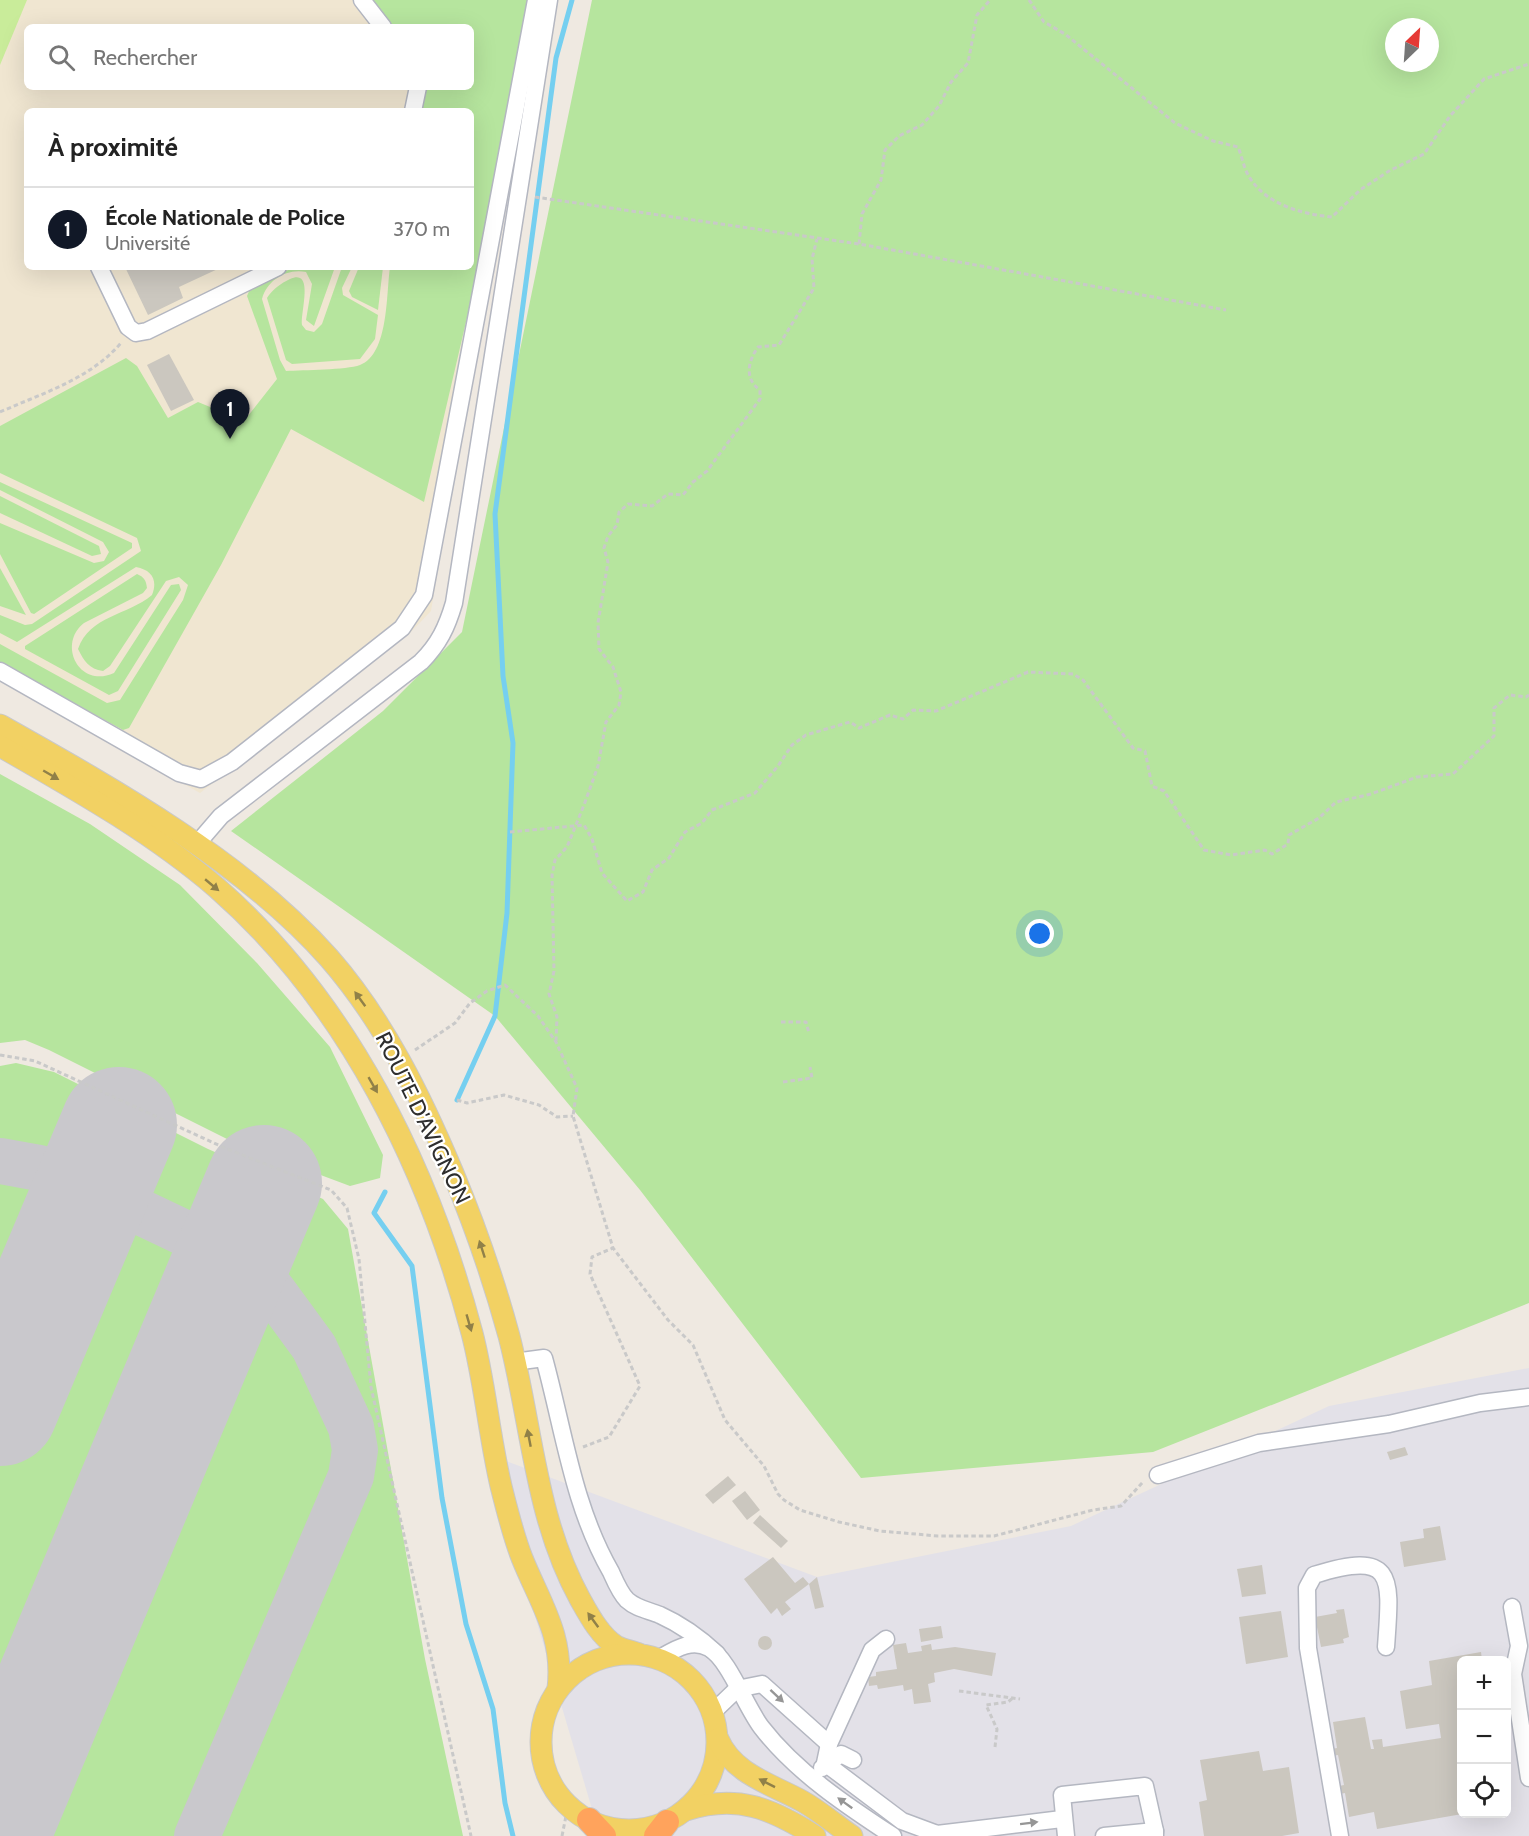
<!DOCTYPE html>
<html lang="fr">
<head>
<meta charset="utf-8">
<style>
  :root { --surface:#fff; --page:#f6f6f6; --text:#222; --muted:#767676; --line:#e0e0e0; --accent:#111827 }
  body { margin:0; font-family:Cabin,sans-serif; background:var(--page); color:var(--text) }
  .controls { position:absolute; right:18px; bottom:18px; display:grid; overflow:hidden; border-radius:9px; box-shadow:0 6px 24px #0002 }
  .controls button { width:54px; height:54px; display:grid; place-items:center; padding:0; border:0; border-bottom:2px solid var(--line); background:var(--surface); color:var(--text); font:30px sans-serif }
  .compass { position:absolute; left:1385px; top:18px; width:54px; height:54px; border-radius:50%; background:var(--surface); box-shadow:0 6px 24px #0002; rotate:25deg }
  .you { position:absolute; left:1040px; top:934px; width:21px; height:21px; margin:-15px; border:4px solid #fff; border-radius:50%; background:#1a73e8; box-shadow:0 0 0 9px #1a73e833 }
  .badge { display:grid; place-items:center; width:39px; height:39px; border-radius:50%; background:var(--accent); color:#fff; font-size:20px; font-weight:700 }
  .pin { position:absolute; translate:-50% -50px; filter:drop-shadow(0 2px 3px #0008) }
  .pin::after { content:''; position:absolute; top:32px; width:21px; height:18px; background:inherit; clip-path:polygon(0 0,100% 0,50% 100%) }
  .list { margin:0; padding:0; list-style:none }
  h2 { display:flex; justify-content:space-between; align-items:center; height:78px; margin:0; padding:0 24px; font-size:26px }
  h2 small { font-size:20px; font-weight:400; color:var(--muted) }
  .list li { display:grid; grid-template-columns:39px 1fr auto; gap:18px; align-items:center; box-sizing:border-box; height:84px; padding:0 24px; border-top:2px solid var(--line) }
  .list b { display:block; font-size:22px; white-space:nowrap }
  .list p { margin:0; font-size:20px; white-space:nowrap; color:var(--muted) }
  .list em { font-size:20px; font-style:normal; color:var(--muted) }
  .icon { flex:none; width:33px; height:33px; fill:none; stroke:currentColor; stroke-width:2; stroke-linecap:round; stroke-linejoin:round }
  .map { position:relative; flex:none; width:1529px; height:1836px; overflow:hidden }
  .search { position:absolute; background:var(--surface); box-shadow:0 6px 24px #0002; left:24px; top:24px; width:450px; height:66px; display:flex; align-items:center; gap:15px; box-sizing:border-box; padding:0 21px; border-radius:9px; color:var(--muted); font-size:22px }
  .panel { position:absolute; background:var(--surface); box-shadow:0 6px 24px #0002; left:24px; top:108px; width:450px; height:162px; border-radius:9px }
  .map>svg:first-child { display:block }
  .industrial { fill:#e3e1e8; fill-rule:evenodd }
  .education { fill:#f0e6d1; fill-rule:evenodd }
  .green { fill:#b6e59e; fill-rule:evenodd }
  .pitch { fill:#c9ec9a }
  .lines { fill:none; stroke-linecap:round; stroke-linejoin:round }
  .stream { stroke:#75cff0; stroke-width:5 }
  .taxiway { stroke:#c9c8cc; stroke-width:46 }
  .runway { stroke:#c9c8cc; stroke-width:116 }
  .building { fill:#cbc7bf }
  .minor-casing { stroke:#b4b7c1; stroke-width:19 }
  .major-casing { stroke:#c9c9c9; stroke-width:23 }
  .highway-casing { stroke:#c9c9c9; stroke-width:26 }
  .path { stroke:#c9c9c9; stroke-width:3; stroke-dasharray:4.5 3; stroke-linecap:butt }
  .minor { stroke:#fff; stroke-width:16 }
  .major { stroke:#f2d163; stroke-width:21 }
  .highway { stroke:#ffa35c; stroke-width:24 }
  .oneway { fill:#908048 }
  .oneway2 { fill:#969696 }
  .labels { text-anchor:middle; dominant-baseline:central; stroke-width:4.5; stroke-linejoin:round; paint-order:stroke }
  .street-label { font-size:22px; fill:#2e2e2e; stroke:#fff }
</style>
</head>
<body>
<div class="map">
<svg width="1529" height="1836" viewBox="0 0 1529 1836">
  <rect width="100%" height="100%" fill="#efe9e1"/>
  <!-- industrial -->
  <path class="industrial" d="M1529,1368V1836H600L487,1454L817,1577L1071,1526L1329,1406ZM1462,1660H1506V1814H1462Z"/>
  <!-- education -->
  <path class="education" d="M0,0H538L496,227L431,611L411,632L200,793L0,681ZM27,27H471V87H27ZM27,111H471V267H27Z"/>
  <!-- green -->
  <g class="green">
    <path d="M370,0H528L473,292L424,502L291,429L221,565L129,728L123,730L0,663V644L107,703L120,700L183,600L188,585L179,577L166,581L110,666L103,671C89,669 84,661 78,649C90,615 127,616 152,595C158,580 152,570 136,567L17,642L0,633V615L25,625L32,624L141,551L137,538L0,473V426L126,358L137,366L168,418L198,402L244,421L277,379L247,296L250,289L294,267H335L314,326L306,320L312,284L306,272C287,268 267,280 262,299L280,360L286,371C304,370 346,370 360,365C389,354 386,294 390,267H471V111H421L424,87H471V27H391Z"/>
    <path d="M592,0H1529V1303L1153,1452L861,1478L640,1190L495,1016L231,831L383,711L462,632ZM1394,27H1430V63H1394Z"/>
    <path d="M342,267H352L342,288L343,295L378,315L375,339L360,359L292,364L286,360L267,298C272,290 281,283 290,279C315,268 300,313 302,325L306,330L314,332L322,324Z"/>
    <path d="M359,267H383L378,310L352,297L349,291Z"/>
    <path d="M0,482L132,543V548L34,614L31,613L0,554V523L94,563L104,561L109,552L103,542L0,490Z"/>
    <path d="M0,496L99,546L101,554L92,556L0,513Z"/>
    <path d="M0,568L26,615L0,606Z"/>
    <path d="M137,574C144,577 146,580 147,588L143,593L84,623C57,644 79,689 114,673L171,585L179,584L181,590L118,691L109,695L25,649V646Z"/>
    <path d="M0,774L90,824L180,885L257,963L330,1047L383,1155L380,1178L350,1186L233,1142L49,1050L25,1040L0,1043Z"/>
    <path d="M16,1063L54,1072L208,1149L323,1199L348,1229L425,1659L463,1836H0V1066Z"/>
  </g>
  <!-- pitch -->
  <path class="pitch" d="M0,0H27L0,65Z"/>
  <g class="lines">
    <!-- stream -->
    <g class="stream">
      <path d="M457,1100L495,1016L507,913L513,743L503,676L495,514L556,58L572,0"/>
      <path d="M385,1192L374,1213L412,1266L442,1498L466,1624L493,1709L505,1803L513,1836"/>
    </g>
    <!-- taxiway -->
    <path class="taxiway" d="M0,1161L39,1168L92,1189L233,1256L273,1291L314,1347L351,1427L355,1450L351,1476L197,1836"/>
    <!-- runway -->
    <g class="runway">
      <path d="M0,1408L119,1125"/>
      <path d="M0,1814L264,1183"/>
    </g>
  </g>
  <!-- building -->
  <g class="building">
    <path d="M125,267H222L179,287L183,298L148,315Z"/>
    <path d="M169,354L194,400L171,411L147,365Z"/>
    <path d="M1405,1447L1408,1455L1390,1460L1387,1452Z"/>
    <path d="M728,1476L736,1485L713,1504L705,1495Z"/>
    <path d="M745,1491L760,1510L747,1520L732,1501Z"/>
    <path d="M760,1515L788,1541L781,1548L753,1523Z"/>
    <path d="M1440,1526L1446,1560L1404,1567L1400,1542L1424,1538L1423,1529Z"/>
    <path d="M773,1557L795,1583L803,1577L809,1584L785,1602L791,1609L782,1616L777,1608L771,1614L744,1579Z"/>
    <path d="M1262,1565L1266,1594L1242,1597L1237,1569Z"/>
    <path d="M817,1577L824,1607L815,1609L809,1584Z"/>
    <path d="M1344,1609L1349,1637L1343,1639L1344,1643L1321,1647L1315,1617L1337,1613L1336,1610Z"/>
    <path d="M1281,1611L1288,1657L1246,1664L1239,1617Z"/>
    <path d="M941,1626L943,1638L921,1642L919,1629Z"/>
    <circle cx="765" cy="1643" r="7"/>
    <path d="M906,1643L908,1653L922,1651L921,1646L931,1644L932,1650L955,1647L996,1653L992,1676L954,1669L934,1673L935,1682L928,1684L931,1702L914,1704L912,1689L904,1691L903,1685L878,1689L877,1685L869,1686L868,1677L876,1676V1672L897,1669L893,1645Z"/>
    <path d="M1481,1652L1482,1660H1462V1814L1377,1829L1374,1812L1349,1817L1345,1793L1335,1795L1334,1787L1344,1785L1338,1755L1328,1757L1326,1750L1337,1748L1333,1722L1365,1717L1371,1749H1374L1372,1740L1382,1739L1383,1747L1441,1738L1439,1724L1406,1729L1400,1691L1432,1685L1429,1661Z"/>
    <path d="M1259,1751L1263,1771L1289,1767L1299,1833L1282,1836H1204L1199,1802L1207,1800L1200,1760Z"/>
  </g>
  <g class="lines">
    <defs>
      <g id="minor">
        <path d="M362,0L383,27"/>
        <path d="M413,111L418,87"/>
        <path d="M99,267L128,327L136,333L147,331L278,267"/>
        <path d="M0,671L179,773L201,779L232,762L402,628L424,595L536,0"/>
        <path d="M196,845L221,816L421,662C439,644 447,627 454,603L549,0"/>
        <path d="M514,1362L544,1358C564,1431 573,1506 611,1572C615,1581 620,1593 627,1600C637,1609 648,1610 660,1615C680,1624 701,1639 717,1654"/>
        <path d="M1158,1475L1259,1443L1389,1424L1480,1403L1529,1397"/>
        <path d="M1512,1607L1519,1646L1513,1674L1529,1778"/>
        <path d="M886,1639L872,1650L829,1744L825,1763L902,1821L937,1834L1062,1819"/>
        <path d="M658,1659C674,1650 691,1638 709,1648C729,1659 746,1708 762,1728C796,1772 847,1806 893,1836"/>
        <path d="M713,1712L737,1689L762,1684L829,1744"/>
        <path d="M822,1768L841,1754L853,1760"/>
        <path d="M1066,1836L1062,1795L1145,1786L1155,1831"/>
        <path d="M1104,1836L1155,1831V1836"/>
        <path d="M1340,1836L1308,1648L1307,1588L1314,1575C1396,1549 1391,1577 1386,1647"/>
      </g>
      <g id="major">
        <path d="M0,725C112,788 243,861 329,958C384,1021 421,1097 453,1173C475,1226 494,1281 509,1336C532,1425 535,1517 580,1599C589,1615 600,1636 616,1646C623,1650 632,1651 639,1654"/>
        <path d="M0,746C75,789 152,832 217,888C348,1003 428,1167 472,1333C485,1383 489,1435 501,1486C507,1510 513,1535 522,1558C541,1605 564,1635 558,1689"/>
        <circle cx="629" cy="1742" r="88"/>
        <path d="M718,1739C733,1774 771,1784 802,1801C820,1811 836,1825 852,1836"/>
        <path d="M686,1810C737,1794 771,1808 815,1836"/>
      </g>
      <g id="highway">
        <path d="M589,1820L604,1836"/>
        <path d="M656,1836L667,1822"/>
      </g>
    </defs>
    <!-- minor casing -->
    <use href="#minor" class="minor-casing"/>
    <!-- major casing -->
    <use href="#major" class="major-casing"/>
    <!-- highway casing -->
    <use href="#highway" class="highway-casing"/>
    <!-- path -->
    <g class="path">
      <path d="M1029,0L1044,22L1065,34L1175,123L1213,141L1238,147C1242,156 1244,170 1250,178C1267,205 1302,214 1332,217L1360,190L1389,171L1424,154L1450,116L1484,79L1529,64"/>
      <path d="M535,197L859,244L1226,310"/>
      <path d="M859,244L862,214L881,180L885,150L899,136L922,125L939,106L951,82L968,63L977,15L990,0"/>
      <path d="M0,412C43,393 90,379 121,343"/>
      <path d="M510,832L584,825L592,839L602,873L627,901L643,892L652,870L669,858L685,832L702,823L712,810L755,793L778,766L792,745L806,735L850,722L859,728L890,715L903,719L913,710L936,711L1028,672L1073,674L1083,680L1133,748L1145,751L1152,786L1164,791L1204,850L1231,855L1265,850L1272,854L1288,844L1289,835L1319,818L1336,802L1371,794L1417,777L1453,774L1494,736V708L1510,695L1526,697L1529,695"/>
      <path d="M781,1022H806L809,1033"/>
      <path d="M556,1041L557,1017L549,994L554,971L552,875L555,860L567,847L584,805L598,766L606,722L619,705L621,692L613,667L599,649L598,623L608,562L604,548L608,536L617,525L619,512L628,504L652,506L668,494L683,495L693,482L707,471L760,399V390C744,379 748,361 758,347L779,345L814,288L812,259L817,239"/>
      <path d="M415,1050L455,1023L470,1003L487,991L505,985L538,1016L556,1042L577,1088L573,1116L613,1248L668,1320L693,1345L725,1420L764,1466L778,1494L784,1500L800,1510L839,1522L880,1531L938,1536H994L1093,1510L1121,1506L1143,1482"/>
      <path d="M0,1055L35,1061L225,1148L331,1190L347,1208L359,1259L371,1387L471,1836"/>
      <path d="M783,1082L812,1078L810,1067"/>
      <path d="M457,1100L467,1103L504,1095L539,1105L557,1117L573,1116"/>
      <path d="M583,1447L609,1437L640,1386L590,1274L592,1257L613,1248"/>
      <path d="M959,1691L1020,1699"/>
      <path d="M995,1747L997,1729L986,1705L1008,1702L1013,1698"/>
      <path d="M562,1836L568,1806"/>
    </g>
    <!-- minor -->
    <use href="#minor" class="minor"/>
    <!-- major -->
    <use href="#major" class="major"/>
    <!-- highway -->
    <use href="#highway" class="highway"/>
  </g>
  <!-- one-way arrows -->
  <defs><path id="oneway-solid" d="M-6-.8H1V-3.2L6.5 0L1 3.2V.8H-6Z" transform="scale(1.5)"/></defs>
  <g class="oneway">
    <use href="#oneway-solid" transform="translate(51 775) rotate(30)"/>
    <use href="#oneway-solid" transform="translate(212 885) rotate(40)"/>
    <use href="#oneway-solid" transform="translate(360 999) rotate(-126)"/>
    <use href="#oneway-solid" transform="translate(373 1085) rotate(60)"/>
    <use href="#oneway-solid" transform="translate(482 1249) rotate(-108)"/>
    <use href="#oneway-solid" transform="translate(469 1323) rotate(74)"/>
    <use href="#oneway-solid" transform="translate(529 1438) rotate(-101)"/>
    <use href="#oneway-solid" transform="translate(593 1620) rotate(-126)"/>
    <use href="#oneway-solid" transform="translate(767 1783) rotate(-153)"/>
  </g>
  <g class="oneway2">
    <use href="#oneway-solid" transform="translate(777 1696) rotate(43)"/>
    <use href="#oneway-solid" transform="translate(845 1803) rotate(-144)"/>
    <use href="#oneway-solid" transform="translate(1029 1823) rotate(-7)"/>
  </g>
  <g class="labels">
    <!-- street labels -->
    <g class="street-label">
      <text transform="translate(423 1118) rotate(64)">ROUTE D'AVIGNON</text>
    </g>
  </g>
</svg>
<div class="controls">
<button>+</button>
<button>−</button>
<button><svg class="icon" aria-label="locate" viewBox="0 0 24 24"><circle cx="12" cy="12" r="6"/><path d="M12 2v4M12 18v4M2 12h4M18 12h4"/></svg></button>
</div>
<svg class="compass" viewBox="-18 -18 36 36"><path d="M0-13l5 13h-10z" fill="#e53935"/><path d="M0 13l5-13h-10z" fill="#767676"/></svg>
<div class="you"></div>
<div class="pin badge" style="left:230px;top:439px">1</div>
<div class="search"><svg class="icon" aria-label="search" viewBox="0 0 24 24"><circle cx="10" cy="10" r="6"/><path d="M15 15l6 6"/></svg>Rechercher</div>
<section class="panel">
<h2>À proximité<small></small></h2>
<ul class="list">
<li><span class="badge">1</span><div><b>École Nationale de Police</b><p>Université</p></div><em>370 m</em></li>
</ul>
</section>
</div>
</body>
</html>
